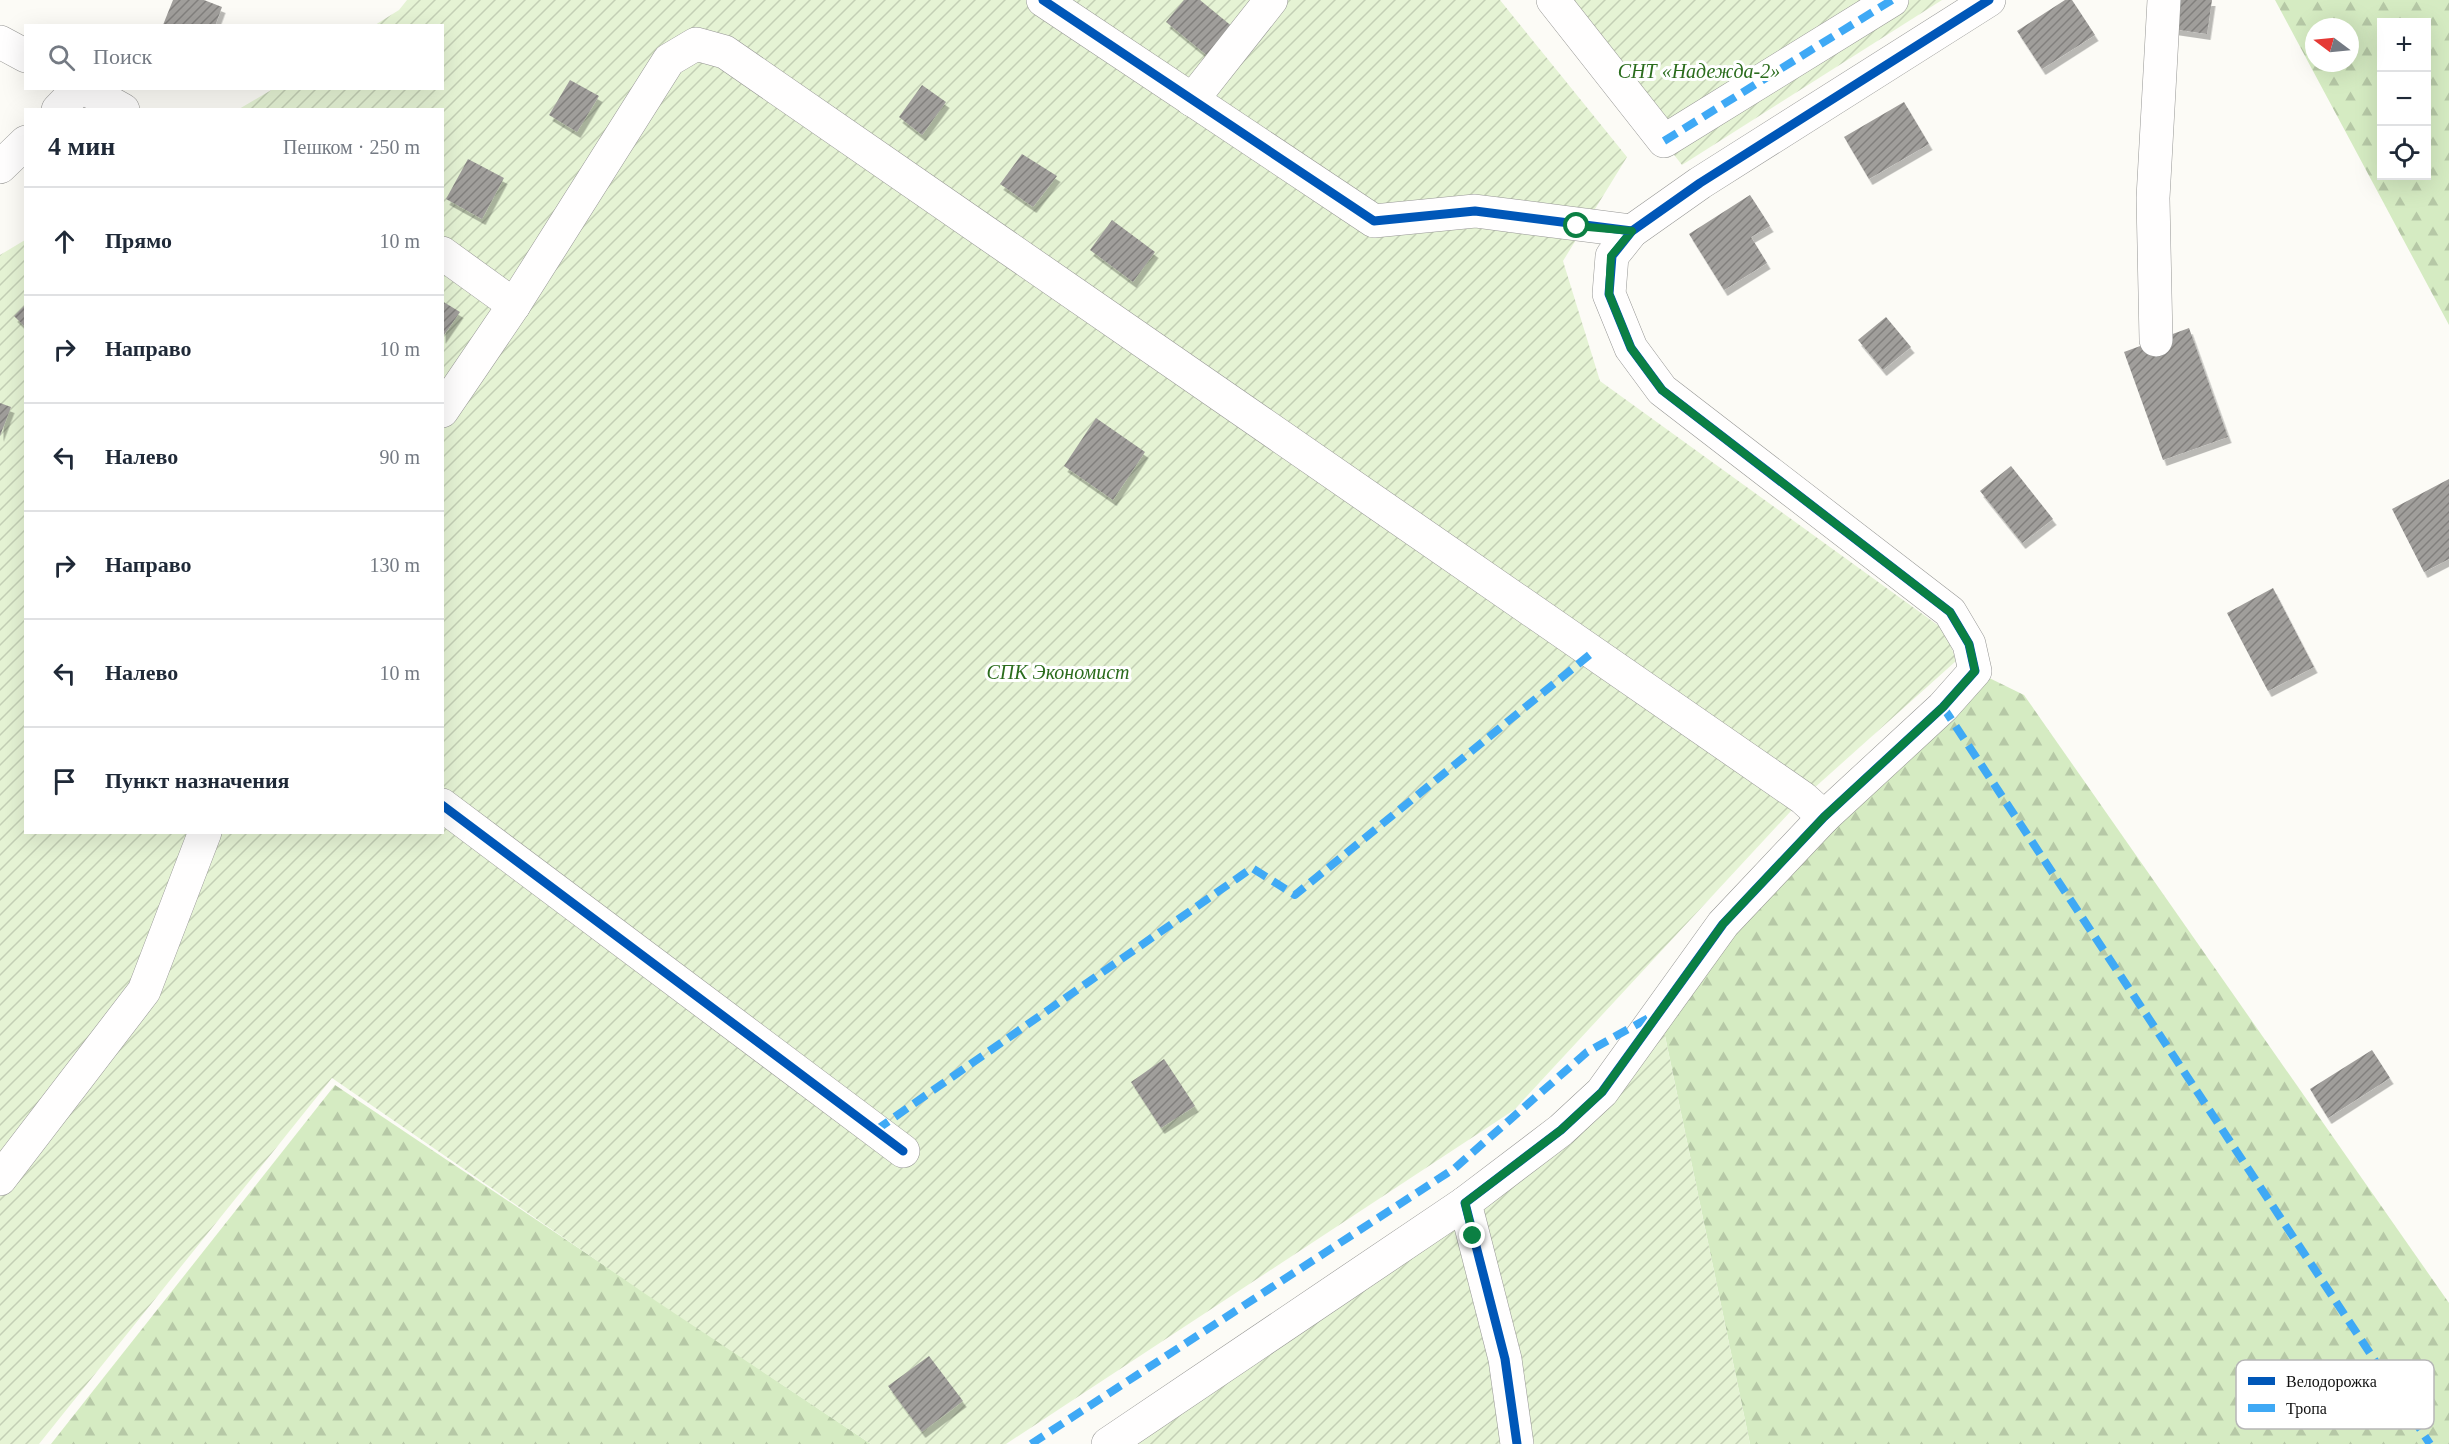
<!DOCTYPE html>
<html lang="ru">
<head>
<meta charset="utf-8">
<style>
  :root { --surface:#fff; --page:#f2f2f3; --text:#1f2937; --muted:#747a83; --line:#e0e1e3 }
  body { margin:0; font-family:"Times New Roman",serif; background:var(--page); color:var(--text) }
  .controls { position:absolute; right:18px; top:18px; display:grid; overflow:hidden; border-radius:0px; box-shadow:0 6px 24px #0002 }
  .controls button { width:54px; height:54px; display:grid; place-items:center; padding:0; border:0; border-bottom:2px solid var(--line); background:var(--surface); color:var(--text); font:30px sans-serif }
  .compass { position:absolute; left:2305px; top:18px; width:54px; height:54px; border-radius:50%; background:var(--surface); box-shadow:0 6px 24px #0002; rotate:286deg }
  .stop { position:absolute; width:18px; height:18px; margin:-14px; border:4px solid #0b8043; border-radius:50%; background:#fff }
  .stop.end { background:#0b8043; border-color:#fff; box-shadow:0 2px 6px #0008 }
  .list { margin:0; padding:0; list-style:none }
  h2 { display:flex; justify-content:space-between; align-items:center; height:78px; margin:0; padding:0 24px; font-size:26px }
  h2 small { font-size:20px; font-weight:400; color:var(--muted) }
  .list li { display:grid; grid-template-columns:39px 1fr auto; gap:18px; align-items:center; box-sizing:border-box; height:108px; padding:0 24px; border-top:2px solid var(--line) }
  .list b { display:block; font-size:22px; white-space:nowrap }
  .list em { font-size:20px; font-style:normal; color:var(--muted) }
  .icon { flex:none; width:33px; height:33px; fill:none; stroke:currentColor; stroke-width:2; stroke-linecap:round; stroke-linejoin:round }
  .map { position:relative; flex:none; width:2449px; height:1444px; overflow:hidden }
  .search { position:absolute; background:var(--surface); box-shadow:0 6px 24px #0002; left:24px; top:24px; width:420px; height:66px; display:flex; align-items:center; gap:15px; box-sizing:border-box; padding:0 21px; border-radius:0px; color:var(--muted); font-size:22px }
  .panel { position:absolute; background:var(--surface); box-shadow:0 6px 24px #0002; left:24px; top:108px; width:420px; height:726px; border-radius:0px }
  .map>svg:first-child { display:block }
  .forest { fill:url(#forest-firs); fill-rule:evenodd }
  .garden { fill:url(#garden-furrows) }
  .building { fill:url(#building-hatch); filter:url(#shadow) }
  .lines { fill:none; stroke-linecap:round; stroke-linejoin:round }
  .minor-casing { stroke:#969694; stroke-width:34 }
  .minor { stroke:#fffefe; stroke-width:33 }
  .quiet { stroke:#3fa9f5; stroke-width:8; stroke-dasharray:15 8; stroke-linecap:butt }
  .cycleway-casing { stroke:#fff; stroke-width:13 }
  .cycleway { stroke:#0057b8; stroke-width:9 }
  .route { stroke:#0b8043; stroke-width:8 }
  .labels { text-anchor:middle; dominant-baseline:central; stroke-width:6; stroke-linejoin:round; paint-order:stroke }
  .park-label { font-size:20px; font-style:italic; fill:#2a6c1c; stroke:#fff }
  .key { fill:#fff; stroke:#b7b7b7; stroke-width:1.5 }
  .key-label { font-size:16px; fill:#101010 }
</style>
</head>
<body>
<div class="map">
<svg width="2449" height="1444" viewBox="0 0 2449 1444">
  <defs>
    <pattern id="forest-firs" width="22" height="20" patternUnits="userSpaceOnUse" patternTransform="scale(1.5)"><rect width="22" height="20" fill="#d5ebc2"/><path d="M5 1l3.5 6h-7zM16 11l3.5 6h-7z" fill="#b6c8a6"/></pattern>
    <pattern id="garden-furrows" width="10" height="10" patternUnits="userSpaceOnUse" patternTransform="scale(1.5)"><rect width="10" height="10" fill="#e5f3d4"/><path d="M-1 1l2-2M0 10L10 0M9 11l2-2" fill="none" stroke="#c3cfb5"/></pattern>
    <pattern id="building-hatch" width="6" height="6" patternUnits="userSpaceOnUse" patternTransform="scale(1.5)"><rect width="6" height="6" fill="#a09e9b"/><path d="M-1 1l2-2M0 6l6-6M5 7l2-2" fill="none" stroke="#817f7d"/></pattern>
    <filter id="shadow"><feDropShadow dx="3.5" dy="6" stdDeviation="0" flood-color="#0004"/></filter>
  </defs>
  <rect width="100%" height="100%" fill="#fcfbf6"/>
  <!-- forest -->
  <g class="forest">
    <path d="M2275,0H2449V325ZM2382,22H2426V176H2382ZM2314,27H2350V63H2314Z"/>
    <path d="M1975,671L2024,695L2449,1303V1444H1750L1660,1012Z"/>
    <path d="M335,1085L871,1444H51Z"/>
  </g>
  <!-- garden -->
  <g class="garden">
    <path d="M407,0H1500L1627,157L1563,261L1600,381L1946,631L1956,661L1803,798L1514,1110L1006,1444H871L644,1293L332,1078L39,1444H0V255L25,240L26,832H442V110L239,109L273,89L442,88V26L375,25L399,10Z"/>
    <path d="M1553,0H1942L1682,165Z"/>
    <path d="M1660,1012L1750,1444H1108L1561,1130Z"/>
  </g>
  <!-- building -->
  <g class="building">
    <path d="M173,0H204L222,7L215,26H165L163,25Z"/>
    <path d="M1184,0H1200L1234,28L1209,57L1166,22Z"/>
    <path d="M2065,0H2072L2095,35L2042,69L2017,31Z"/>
    <path d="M2177,0H2212L2207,34L2173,29Z"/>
    <path d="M570,80L599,96L577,132L549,115Z"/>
    <path d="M922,85L946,102L922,135L899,117Z"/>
    <path d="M1904,102L1929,144L1869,179L1844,137Z"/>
    <path d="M1022,154L1057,176L1033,207L1000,184Z"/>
    <path d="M468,159L504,178L482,219L446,199Z"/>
    <path d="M1750,195L1770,226L1751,237L1767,263L1724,290L1689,234Z"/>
    <path d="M1112,220L1155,252L1133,282L1090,250Z"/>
    <path d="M442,301L460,312L442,338Z"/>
    <path d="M26,304V328L14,316Z"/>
    <path d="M1886,317L1911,347L1883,370L1858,340Z"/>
    <path d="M2189,328L2228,437L2163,460L2124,352Z"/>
    <path d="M0,403L11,407L0,436Z"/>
    <path d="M1096,418L1145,452L1113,500L1064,466Z"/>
    <path d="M2011,466L2053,519L2022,543L1980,491Z"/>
    <path d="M2449,479V559L2424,572L2392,509Z"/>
    <path d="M2273,588L2314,667L2268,691L2227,613Z"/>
    <path d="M2372,1050L2390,1078L2328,1118L2310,1089Z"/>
    <path d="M1164,1059L1195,1106L1161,1128L1131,1082Z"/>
    <path d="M929,1356L963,1401L922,1432L888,1386Z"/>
  </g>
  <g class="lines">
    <defs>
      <g id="minor">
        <path d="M1043,0L1374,221L1475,211L1632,231"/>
        <path d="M1553,0L1664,141L1892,0"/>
        <path d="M0,42L26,56"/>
        <path d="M84,88L123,110"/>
        <path d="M1192,100L1271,0"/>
        <path d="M58,110L79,88"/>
        <path d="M0,167L26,142"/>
        <path d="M442,253L514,305"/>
        <path d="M2156,340L2153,198L2164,0"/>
        <path d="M442,411L514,305L669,60L696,44L725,52L1803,798L1824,817"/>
        <path d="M442,805L903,1151"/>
        <path d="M0,1179L144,991L205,832"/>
        <path d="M1108,1444L1465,1203"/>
        <path d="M1517,1444L1505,1359L1465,1203L1561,1130L1602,1092L1723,924L1824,817L1943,707L1975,671L1969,644L1950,612L1662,390L1631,348L1609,294L1612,256L1632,231L1700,183L1989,0"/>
      </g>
    </defs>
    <!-- minor casing -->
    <use href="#minor" class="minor-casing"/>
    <!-- minor -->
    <use href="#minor" class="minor"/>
    <!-- quiet -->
    <g class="quiet">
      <path d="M1664,141L1892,0"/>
      <path d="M1943,707L2430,1444"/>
      <path d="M876,1130L1252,868L1295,895L1593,652"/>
      <path d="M1031,1444L1455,1168L1587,1052L1652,1016"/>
    </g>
    <defs>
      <g id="cycleway">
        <path d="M1043,0L1374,221L1475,211L1632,231"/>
        <path d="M442,805L903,1151"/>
        <path d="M1517,1444L1505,1359L1465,1203L1561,1130L1602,1092L1723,924L1824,817L1943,707L1975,671L1969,644L1950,612L1662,390L1631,348L1609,294L1612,256L1632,231L1700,183L1989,0"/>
      </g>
    </defs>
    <!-- cycleway casing -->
    <use href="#cycleway" class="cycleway-casing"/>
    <!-- cycleway -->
    <use href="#cycleway" class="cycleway"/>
  </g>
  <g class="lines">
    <!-- route -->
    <path class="route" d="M1473,1236L1465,1203L1561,1130L1602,1092L1723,924L1824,817L1943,707L1975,671L1969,644L1950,612L1662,390L1631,348L1609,294L1611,256L1632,231L1577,226"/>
  </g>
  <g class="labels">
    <!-- park labels -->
    <g class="park-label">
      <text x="1699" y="71">СНТ «Надежда-2»</text>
      <text x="1058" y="672">СПК Экономист</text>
    </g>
  </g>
  <!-- legend -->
  <rect x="2236" y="1360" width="198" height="69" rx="9" class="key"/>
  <rect x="2248" y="1377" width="27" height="8" fill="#0057b8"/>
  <rect x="2248" y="1404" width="27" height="8" fill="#3fa9f5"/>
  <g class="key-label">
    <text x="2286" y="1387">Велодорожка</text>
    <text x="2286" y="1414">Тропа</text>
  </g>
</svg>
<div class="controls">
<button>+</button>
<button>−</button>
<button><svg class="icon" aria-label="locate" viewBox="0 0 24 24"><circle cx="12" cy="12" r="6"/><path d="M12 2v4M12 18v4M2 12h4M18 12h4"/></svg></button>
</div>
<svg class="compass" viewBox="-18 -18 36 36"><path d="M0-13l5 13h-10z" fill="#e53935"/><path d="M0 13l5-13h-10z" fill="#747a83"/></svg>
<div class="stop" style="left:1577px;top:226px"></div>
<div class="stop end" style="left:1473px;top:1236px"></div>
<div class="search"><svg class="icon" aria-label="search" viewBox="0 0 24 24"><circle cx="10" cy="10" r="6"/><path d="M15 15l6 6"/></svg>Поиск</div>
<section class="panel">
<h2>4 мин<small>Пешком · 250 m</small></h2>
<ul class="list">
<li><svg class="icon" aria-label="ahead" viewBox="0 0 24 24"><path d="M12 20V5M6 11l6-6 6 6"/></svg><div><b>Прямо</b></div><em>10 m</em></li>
<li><svg class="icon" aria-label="right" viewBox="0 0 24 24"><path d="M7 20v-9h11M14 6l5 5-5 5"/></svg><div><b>Направо</b></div><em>10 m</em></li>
<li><svg class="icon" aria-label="left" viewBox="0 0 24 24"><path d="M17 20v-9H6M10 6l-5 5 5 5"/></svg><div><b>Налево</b></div><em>90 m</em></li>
<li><svg class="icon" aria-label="right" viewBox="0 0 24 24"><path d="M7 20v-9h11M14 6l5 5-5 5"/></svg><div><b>Направо</b></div><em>130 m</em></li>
<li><svg class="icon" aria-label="left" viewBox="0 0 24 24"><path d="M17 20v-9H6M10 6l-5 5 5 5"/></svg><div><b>Налево</b></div><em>10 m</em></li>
<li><svg class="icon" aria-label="arrive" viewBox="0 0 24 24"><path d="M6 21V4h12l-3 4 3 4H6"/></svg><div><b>Пункт назначения</b></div></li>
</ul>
</section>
</div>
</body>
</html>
